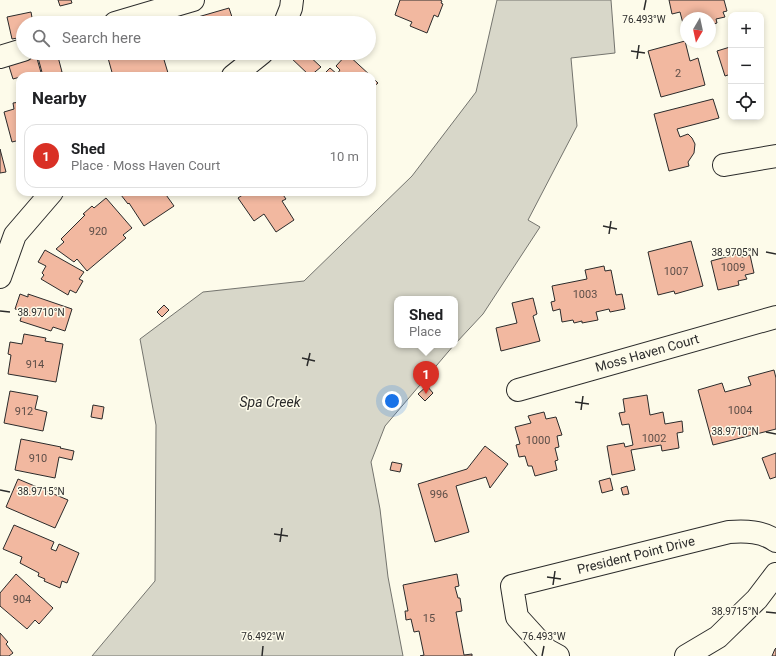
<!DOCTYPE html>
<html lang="en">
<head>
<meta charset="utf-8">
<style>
  :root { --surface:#fff; --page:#f6f6f6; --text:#202124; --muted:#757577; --line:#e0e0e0; --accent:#d93025 }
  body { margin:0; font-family:Roboto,sans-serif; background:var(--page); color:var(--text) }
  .controls { position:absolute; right:12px; top:12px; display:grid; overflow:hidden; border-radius:8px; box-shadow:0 2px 6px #0003 }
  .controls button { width:36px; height:36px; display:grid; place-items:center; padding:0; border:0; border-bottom:1px solid var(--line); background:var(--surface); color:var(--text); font:20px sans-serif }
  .compass { position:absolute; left:680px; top:12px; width:36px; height:36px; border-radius:50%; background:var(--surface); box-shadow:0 2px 6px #0003; rotate:189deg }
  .you { position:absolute; left:392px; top:401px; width:14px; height:14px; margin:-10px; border:3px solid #fff; border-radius:50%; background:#1a73e8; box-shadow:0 0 0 6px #1a73e833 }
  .badge { display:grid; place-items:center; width:26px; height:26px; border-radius:50%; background:var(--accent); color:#fff; font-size:13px; font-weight:700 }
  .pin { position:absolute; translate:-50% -33px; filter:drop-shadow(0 1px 2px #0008) }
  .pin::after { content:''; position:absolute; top:21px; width:14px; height:12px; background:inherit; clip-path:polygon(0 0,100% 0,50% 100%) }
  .popup { position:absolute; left:394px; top:296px; width:64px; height:52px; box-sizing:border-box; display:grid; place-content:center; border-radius:8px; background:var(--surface); filter:drop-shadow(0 1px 3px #0005); font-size:13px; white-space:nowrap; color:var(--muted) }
  .popup b { font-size:15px; color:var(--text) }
  .popup::after { content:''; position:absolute; left:50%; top:100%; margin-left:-8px; border:8px solid transparent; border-top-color:var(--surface) }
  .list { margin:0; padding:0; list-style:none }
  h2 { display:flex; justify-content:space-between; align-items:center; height:52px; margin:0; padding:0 16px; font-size:17px }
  h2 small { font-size:13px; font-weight:400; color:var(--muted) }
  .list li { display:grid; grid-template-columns:26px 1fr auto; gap:12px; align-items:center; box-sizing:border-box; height:64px; margin:0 8px 8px; padding:0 8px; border:1px solid var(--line); border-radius:12px }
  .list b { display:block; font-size:15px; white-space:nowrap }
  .list p { margin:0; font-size:13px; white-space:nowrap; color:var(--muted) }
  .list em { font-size:13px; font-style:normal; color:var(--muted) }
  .icon { flex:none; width:22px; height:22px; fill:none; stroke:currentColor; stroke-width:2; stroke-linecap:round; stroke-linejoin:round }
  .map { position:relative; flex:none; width:776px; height:656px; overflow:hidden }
  .search { position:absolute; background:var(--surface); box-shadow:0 2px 6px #0003; left:16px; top:16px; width:360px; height:44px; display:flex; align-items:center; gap:10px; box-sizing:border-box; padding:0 14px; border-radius:22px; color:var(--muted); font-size:15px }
  .panel { position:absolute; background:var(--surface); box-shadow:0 2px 6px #0003; left:16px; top:72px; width:360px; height:124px; border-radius:12px }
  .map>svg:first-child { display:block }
  .water { fill:#d8d7c9; stroke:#74746e }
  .building { fill:#f2b8a0; stroke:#2b2b2b }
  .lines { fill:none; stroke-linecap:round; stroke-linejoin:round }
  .minor-casing { stroke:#2b2b2b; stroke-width:24 }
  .minor { stroke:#fdfbea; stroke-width:22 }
  .ticks { fill:none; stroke:#2b2b2b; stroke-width:1.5 }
  .labels { text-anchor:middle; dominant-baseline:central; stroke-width:3; stroke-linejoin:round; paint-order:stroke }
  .number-label { font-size:11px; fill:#5d4e48 }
  .street-label { font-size:13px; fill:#2b2b2b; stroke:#fdfbea }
  .water-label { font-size:14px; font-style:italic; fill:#2b2b2b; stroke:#fdfbea }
  .ticks-label { font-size:10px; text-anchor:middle; fill:#2b2b2b; stroke:#fdfbea; stroke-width:3; stroke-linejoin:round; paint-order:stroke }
</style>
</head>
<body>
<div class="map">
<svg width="776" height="656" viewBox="0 0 776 656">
  <rect width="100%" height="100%" fill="#fdfbea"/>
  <!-- water -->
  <path class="water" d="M497,0H611L615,53L571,58L577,126L528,220L540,227L483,314L455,344V299H397V345H454L385,426L371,462L380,509L388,577L403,656H92L155,581L156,425L140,339L203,292L304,281L412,176L476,92Z"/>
  <!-- building -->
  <g class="building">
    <path d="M58,0H71L72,3L60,6Z"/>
    <path d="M400,0H440L442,1L441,3L443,4L438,17L434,15L427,33L410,26L412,22L395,15Z"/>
    <path d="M669,0H724L727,11L723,12L725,17L716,19L717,23L710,25V18H686L685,31L680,12L672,14Z"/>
    <path d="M229,8L234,23H192L191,19Z"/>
    <path d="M31,12L33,23H23V37L12,39L7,17Z"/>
    <path d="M685,41L690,61L698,58L705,85L661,97L648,51Z"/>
    <path d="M730,47H731V74L725,76L717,51Z"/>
    <path d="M41,53H57L62,72L48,76H43L37,54Z"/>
    <path d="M125,53H162L168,73L158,76H113L108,58Z"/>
    <path d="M291,53H306L321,67L310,76L289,56Z"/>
    <path d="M347,54L371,76H322L330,68L337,74L340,70L336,66Z"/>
    <path d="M36,55L42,76H20V77L13,79L8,63Z"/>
    <path d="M102,73L103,76H89Z"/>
    <path d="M372,77L378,83L372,88Z"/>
    <path d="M713,99L719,118L677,129L680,137L688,134L692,138L695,144L694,153L688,162L689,166L669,171L654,114Z"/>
    <path d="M20,102V140L12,142L4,112L14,109L13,103Z"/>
    <path d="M0,149L6,172L0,173Z"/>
    <path d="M122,192H164L174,206L144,226L129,203L128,204L121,195L123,194Z"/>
    <path d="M247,192H281L286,199L282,201L294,220L276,232L264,214L254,221L238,198Z"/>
    <path d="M106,198L132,228L123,235L126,238L87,271L77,259L74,262L56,249L64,242L61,239L85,215L83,214L92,206L94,208Z"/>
    <path d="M691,241L703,286L675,294L674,291L658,295L648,252Z"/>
    <path d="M45,250L84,272L79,279L83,281L76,293L70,290L68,295L41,279L44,275L42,273L46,266L38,262Z"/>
    <path d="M741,253L742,257L750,255L754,273L745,275L747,279L738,281L739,285L718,290L711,261Z"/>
    <path d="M604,266L605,271L611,270L616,295L622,294L625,309L610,312L609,309L596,312L598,320L582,323V321L574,323L573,320L562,322L560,309L553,311L551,302L555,301L552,286L587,279L585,270Z"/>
    <path d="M20,294L28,297V294L72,309L65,331L53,327L51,331L20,321L23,311L15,309Z"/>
    <path d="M533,298L537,314L533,316L540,341L501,351L496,328L517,323L512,303Z"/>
    <path d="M164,305L169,310L162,317L157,312Z"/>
    <path d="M24,334L46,338L45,341L63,344L56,382L8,374L11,355L8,354L10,342L22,344Z"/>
    <path d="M774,370L776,378V429L713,445L698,390L722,383L725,392L751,385L748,377Z"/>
    <path d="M427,386L433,393L425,401L418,394Z"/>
    <path d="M10,391L38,396L35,409L47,412L43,431L4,423Z"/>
    <path d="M647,395L650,415L663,412L665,424L682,421L683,432L677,433L679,448L662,451L661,445L631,450L635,470L612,475L607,446L624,443L625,447L633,445L629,424L622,425L619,413L625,412L623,399Z"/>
    <path d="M93,405L104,407L102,419L91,417Z"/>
    <path d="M544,412L546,419L556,417L562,435L557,436L559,447L555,448L558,460L555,461L557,470L535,476L532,466H528L525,456L519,457L516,445L520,444L515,427L531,423L528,416Z"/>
    <path d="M21,439L61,447L60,448L74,451L72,460L59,457L55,478L15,470Z"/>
    <path d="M485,446L508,464L490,488L486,477L456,486L469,532L435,542L418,484L467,469Z"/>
    <path d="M776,453V477L770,479L762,458Z"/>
    <path d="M392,462L402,464L400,472L390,470Z"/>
    <path d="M610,478L613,490L602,493L599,481Z"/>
    <path d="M18,479L68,500L55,528L6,507Z"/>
    <path d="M627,486L629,494L623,495L621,488Z"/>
    <path d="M14,525L54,542L51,549L56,551L59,544L79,553L67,583L62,581L60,588L44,581L45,579L38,576L39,573L20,563L22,557L3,549Z"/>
    <path d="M16,574L53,608L39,624L35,620L27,629L0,606V593Z"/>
    <path d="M457,574L459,586L455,587L458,598H460L462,611L456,612L464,655L472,654V656H420L424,655L419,631L414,632L411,619L406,620L405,611H408L403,585Z"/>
    <path d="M0,633L8,642L6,644L13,653L9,656H0Z"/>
    <path d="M776,648V656H772L775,649Z"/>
  </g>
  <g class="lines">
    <defs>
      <g id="minor">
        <path d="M115,23L193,0"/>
        <path d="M285,23L291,8L292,0"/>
        <path d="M0,57L23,50"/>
        <path d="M233,76L262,53"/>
        <path d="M724,165L776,156"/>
        <path d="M0,277L15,235L52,192"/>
        <path d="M518,390L776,317"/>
        <path d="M558,656L547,650L517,617L512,586L729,532C746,531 762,531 776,541"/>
        <path d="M686,656L718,637L757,599L776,574"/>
      </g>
    </defs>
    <!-- minor casing -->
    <use href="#minor" class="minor-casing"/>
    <!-- minor -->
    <use href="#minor" class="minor"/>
  </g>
  <!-- ticks -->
  <path class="ticks" d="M644,10L646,0M631,51L645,53M637,59L639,45M603,226L617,229M609,234L611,221M766,252L776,254M0,311L10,312M302,358L315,361M307,366L310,353M575,402L589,404M581,410L583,396M766,432L776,434M0,490L10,492M274,534L288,536M280,542L282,528M547,577L561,579M553,585L555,571M766,612L776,613M262,656L263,646M542,656L544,646"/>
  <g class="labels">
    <!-- number labels -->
    <g class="number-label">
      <text x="678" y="73">2</text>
      <text x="98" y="231">920</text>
      <text x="733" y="267">1009</text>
      <text x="676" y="271">1007</text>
      <text x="585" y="294">1003</text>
      <text x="35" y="364">914</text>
      <text x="740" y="410">1004</text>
      <text x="24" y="411">912</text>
      <text x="654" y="438">1002</text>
      <text x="538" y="440">1000</text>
      <text x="38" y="458">910</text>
      <text x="439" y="494">996</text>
      <text x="22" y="599">904</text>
      <text x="429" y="618">15</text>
    </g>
    <!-- street labels -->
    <g class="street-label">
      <text transform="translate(647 353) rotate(-16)">Moss Haven Court</text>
      <text transform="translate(636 555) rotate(-14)">President Point Drive</text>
    </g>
    <!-- water labels -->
    <g class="water-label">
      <text x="270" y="402">Spa Creek</text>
    </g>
  </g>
  <g class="ticks-label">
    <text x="644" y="23">76.493°W</text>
    <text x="735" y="256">38.9705°N</text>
    <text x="41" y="316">38.9710°N</text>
    <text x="735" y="435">38.9710°N</text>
    <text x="41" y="495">38.9715°N</text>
    <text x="735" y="615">38.9715°N</text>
    <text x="263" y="640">76.492°W</text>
    <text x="544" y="640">76.493°W</text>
  </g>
</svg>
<div class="controls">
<button>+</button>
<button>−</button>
<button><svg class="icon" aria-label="locate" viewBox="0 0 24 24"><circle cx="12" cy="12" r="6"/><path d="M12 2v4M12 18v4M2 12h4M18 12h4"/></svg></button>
</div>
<svg class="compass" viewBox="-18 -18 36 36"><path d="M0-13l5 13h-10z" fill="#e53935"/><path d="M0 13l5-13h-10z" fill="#757577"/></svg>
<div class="you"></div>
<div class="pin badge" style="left:426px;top:394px">1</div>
<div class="popup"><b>Shed</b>Place</div>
<div class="search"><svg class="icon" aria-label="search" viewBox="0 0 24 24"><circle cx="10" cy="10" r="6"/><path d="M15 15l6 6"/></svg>Search here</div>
<section class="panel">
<h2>Nearby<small></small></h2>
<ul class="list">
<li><span class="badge">1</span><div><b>Shed</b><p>Place · Moss Haven Court</p></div><em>10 m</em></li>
</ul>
</section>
</div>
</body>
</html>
